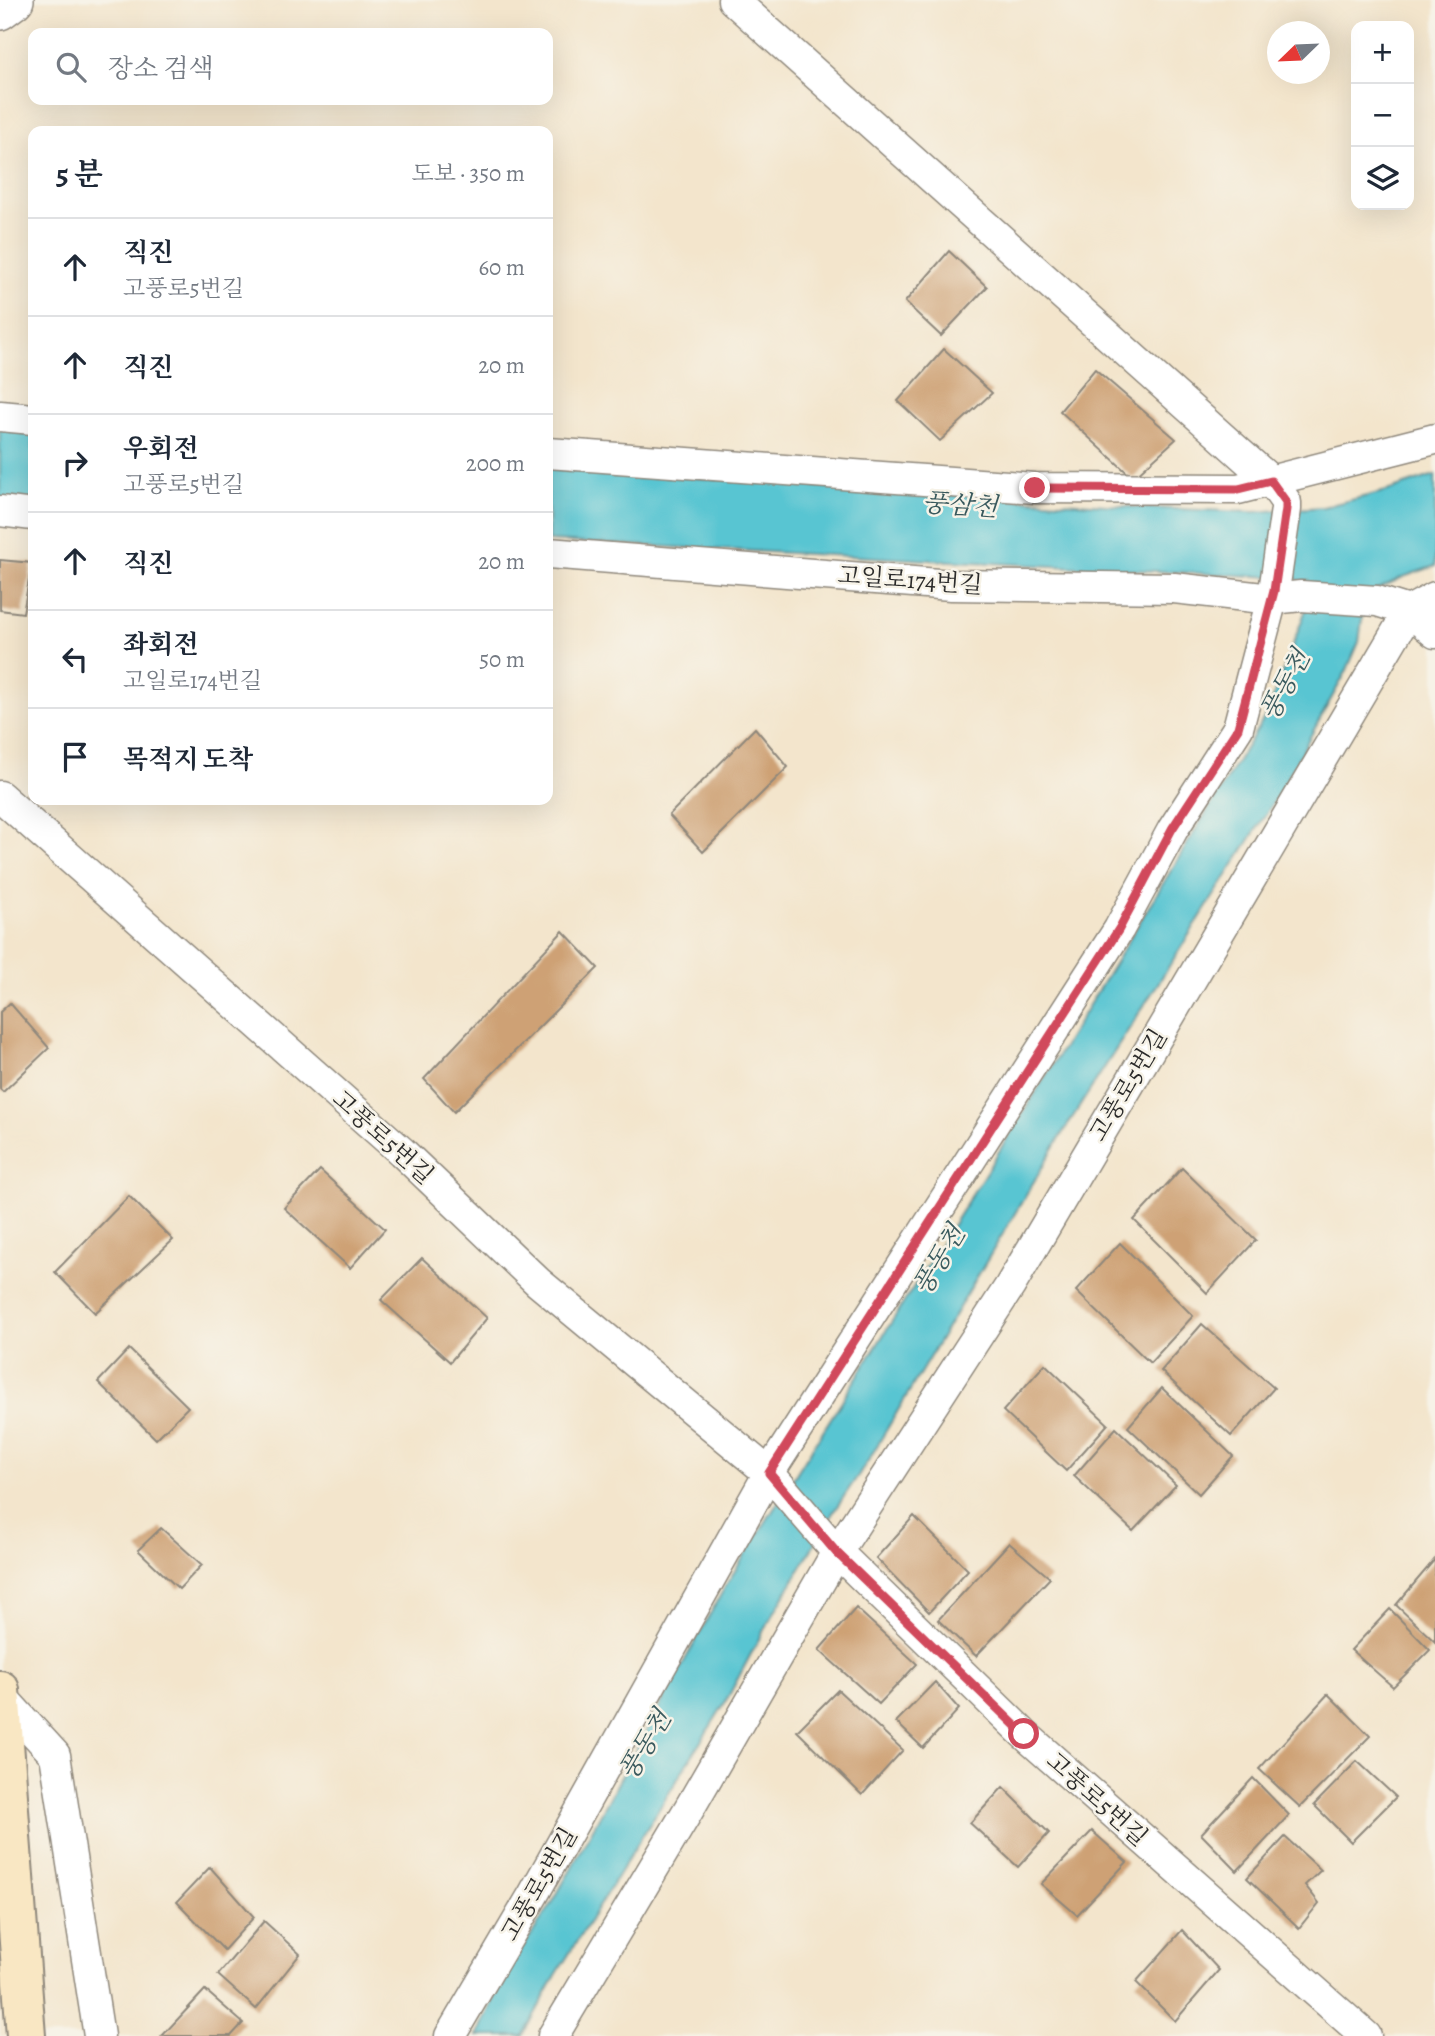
<!DOCTYPE html>
<html lang="ko">
<head>
<meta charset="utf-8">
<style>
  :root { --surface:#fff; --page:#f2f2f3; --text:#1f2937; --muted:#747a83; --line:#e0e1e3 }
  body { margin:0; font-family:Alegreya,"Noto Serif KR",serif; background:var(--page); color:var(--text) }
  .controls { position:absolute; right:21px; top:21px; display:grid; overflow:hidden; border-radius:14px; box-shadow:0 7px 28px #0002 }
  .controls button { width:63px; height:63px; display:grid; place-items:center; padding:0; border:0; border-bottom:2px solid var(--line); background:var(--surface); color:var(--text); font:35px sans-serif }
  .compass { position:absolute; left:1267px; top:21px; width:63px; height:63px; border-radius:50%; background:var(--surface); box-shadow:0 7px 28px #0002; rotate:247deg }
  .stop { position:absolute; width:21px; height:21px; margin:-16px; border:5px solid #d1495b; border-radius:50%; background:#fff }
  .stop.end { background:#d1495b; border-color:#fff; box-shadow:0 2px 7px #0008 }
  .list { margin:0; padding:0; list-style:none }
  h2 { display:flex; justify-content:space-between; align-items:center; height:91px; margin:0; padding:0 28px; font-size:30px }
  h2 small { font-size:23px; font-weight:400; color:var(--muted) }
  .list li { display:grid; grid-template-columns:46px 1fr auto; gap:21px; align-items:center; box-sizing:border-box; height:98px; padding:0 28px; border-top:2px solid var(--line) }
  .list b { display:block; font-size:26px; white-space:nowrap }
  .list p { margin:0; font-size:23px; white-space:nowrap; color:var(--muted) }
  .list em { font-size:23px; font-style:normal; color:var(--muted) }
  .icon { flex:none; width:38px; height:38px; fill:none; stroke:currentColor; stroke-width:2; stroke-linecap:round; stroke-linejoin:round }
  .map { position:relative; flex:none; width:1435px; height:2036px; overflow:hidden }
  .search { position:absolute; background:var(--surface); box-shadow:0 7px 28px #0002; left:28px; top:28px; width:525px; height:77px; display:flex; align-items:center; gap:18px; box-sizing:border-box; padding:0 24px; border-radius:14px; color:var(--muted); font-size:26px }
  .panel { position:absolute; background:var(--surface); box-shadow:0 7px 28px #0002; left:28px; top:126px; width:525px; height:679px; border-radius:14px }
  .map>svg:first-child { display:block }
  .water { fill:#59c5d2; stroke:#42787e; stroke-width:2 }
  .building { fill:#cea175 }
  .lines { fill:none; stroke-linecap:round; stroke-linejoin:round }
  .minor-casing { stroke:#8f887c; stroke-width:33 }
  .tertiary-casing { stroke:#8f887c; stroke-width:40 }
  .secondary-casing { stroke:#8f887c; stroke-width:42 }
  .minor { stroke:#fff; stroke-width:30 }
  .tertiary { stroke:#fff; stroke-width:37 }
  .secondary { stroke:#f9e7c3; stroke-width:38 }
  .route { stroke:#d1495b; stroke-width:9 }
  .labels { text-anchor:middle; dominant-baseline:central; stroke-width:5; stroke-linejoin:round; paint-order:stroke }
  .street-label { font-size:24px; fill:#2b2b2b; stroke:#f7f3e8 }
  .water-label { font-size:26px; font-style:italic; fill:#39595d; stroke:#f7f3e8 }
</style>
</head>
<body>
<div class="map">
<svg width="1435" height="2036" viewBox="0 0 1435 2036">
  <rect width="100%" height="100%" fill="#f7f3e8"/>
  <filter id="ink" filterUnits="userSpaceOnUse"><feTurbulence type="fractalNoise" baseFrequency=".0143" numOctaves="2"/><feDisplacementMap in="SourceGraphic" scale="14" xChannelSelector="R" yChannelSelector="G"/><feConvolveMatrix kernelMatrix="1 2 1 2 8 2 1 2 1" color-interpolation-filters="sRGB"/></filter>
  <filter id="wash" filterUnits="userSpaceOnUse"><feTurbulence type="fractalNoise" baseFrequency=".00686" numOctaves="4" result="noise"/><feDisplacementMap in="SourceGraphic" scale="28" xChannelSelector="R" yChannelSelector="G"/><feGaussianBlur stdDeviation="1.57" result="paint"/><feColorMatrix in="noise" values="0 0 0 0 0 0 0 0 0 0 0 0 0 0 0 0 0 1.4 0 .05"/><feComposite in="paint" operator="in"/></filter>
  <g filter="url(#wash)">
    <rect width="100%" height="100%" fill="#f3e5cc"/>
    <!-- water -->
    <g class="water">
      <path d="M0,427L33,430V504L0,501Z"/>
      <path d="M548,468L1151,508L1254,512L1323,507L1387,491L1435,475V566L1403,577L1370,593L1363,611L1359,642L1346,672L1275,800L1062,1134L868,1461L834,1511L761,1635L726,1701L556,1975L523,2036H477L508,1970L551,1905L726,1585L1025,1110L1267,713L1308,604L1307,589L1296,578L548,541Z"/>
    </g>
    <g id="blocks">
      <!-- building -->
      <g class="building">
        <path d="M949,251L987,287L941,336L905,302Z"/>
        <path d="M944,349L992,393L940,441L898,401Z"/>
        <path d="M1095,369L1176,439L1133,478L1060,411Z"/>
        <path d="M0,560L32,563L23,613L0,610Z"/>
        <path d="M755,728L788,767L703,852L669,815Z"/>
        <path d="M563,931L598,968L454,1112L424,1079Z"/>
        <path d="M10,1003L49,1048L3,1092L0,1089V1012Z"/>
        <path d="M1182,1168L1256,1240L1207,1293L1134,1220Z"/>
        <path d="M320,1170L385,1229L350,1268L284,1208Z"/>
        <path d="M129,1196L173,1240L95,1313L55,1272Z"/>
        <path d="M1120,1243L1193,1316L1150,1363L1076,1291Z"/>
        <path d="M422,1258L487,1318L450,1362L381,1300Z"/>
        <path d="M1202,1324L1274,1388L1231,1436L1161,1371Z"/>
        <path d="M129,1349L188,1407L156,1439L98,1382Z"/>
        <path d="M1045,1364L1108,1424L1066,1471L1003,1411Z"/>
        <path d="M1162,1388L1233,1456L1199,1494L1128,1427Z"/>
        <path d="M1116,1428L1176,1485L1133,1531L1074,1476Z"/>
        <path d="M914,1516L968,1570L929,1612L876,1558Z"/>
        <path d="M161,1528L202,1565L179,1589L138,1550Z"/>
        <path d="M1009,1543L1050,1578L976,1656L938,1620Z"/>
        <path d="M1435,1559V1642L1396,1605Z"/>
        <path d="M856,1608L917,1664L879,1704L819,1650Z"/>
        <path d="M1390,1609L1430,1650L1393,1687L1351,1650Z"/>
        <path d="M935,1682L959,1709L923,1748L896,1722Z"/>
        <path d="M838,1690L903,1750L862,1795L797,1731Z"/>
        <path d="M1328,1694L1370,1736L1300,1807L1259,1769Z"/>
        <path d="M1357,1761L1396,1797L1351,1842L1314,1805Z"/>
        <path d="M1253,1778L1289,1815L1237,1871L1201,1834Z"/>
        <path d="M1003,1787L1049,1833L1018,1867L970,1823Z"/>
        <path d="M1092,1831L1127,1862L1077,1915L1041,1884Z"/>
        <path d="M1285,1837L1321,1870L1305,1885L1319,1903L1299,1928L1247,1878Z"/>
        <path d="M210,1867L254,1917L224,1950L177,1902Z"/>
        <path d="M264,1921L300,1954L256,2009L218,1975Z"/>
        <path d="M1182,1930L1219,1970L1175,2021L1136,1982Z"/>
        <path d="M205,1990L243,2023L231,2036H162Z"/>
      </g>
    </g>
  </g>
  <g filter="url(#ink)">
    <use href="#blocks" fill-opacity="0" stroke="#8f887c" stroke-width="2"/>
    <g class="lines">
      <defs>
        <g id="minor">
          <path d="M0,416L33,419"/>
          <path d="M548,453L1035,488L1238,489L1435,439"/>
          <path d="M0,511L33,515"/>
          <path d="M548,553L951,585L1174,588L1272,599L1301,596L1377,601L1409,611L1435,633"/>
          <path d="M1409,611L1435,597"/>
          <path d="M0,796L402,1152L538,1282L769,1473L837,1552L1024,1734L1366,2036"/>
          <path d="M1,1696L55,1755L99,2036"/>
          <path d="M450,2036L533,1895L769,1473L1119,929L1173,829L1238,728L1274,591L1286,509V502L1271,481L733,0"/>
          <path d="M553,2036L689,1809L837,1552L1010,1286L1409,611"/>
        </g>
        <path id="tertiary" d="M0,11L15,0"/>
        <path id="secondary" d="M0,1690L26,2036"/>
      </defs>
      <!-- minor casing -->
      <use href="#minor" class="minor-casing"/>
      <!-- tertiary casing -->
      <use href="#tertiary" class="tertiary-casing"/>
      <!-- secondary casing -->
      <use href="#secondary" class="secondary-casing"/>
      <!-- minor -->
      <use href="#minor" class="minor"/>
      <!-- tertiary -->
      <use href="#tertiary" class="tertiary"/>
      <!-- secondary -->
      <use href="#secondary" class="secondary"/>
    </g>
  </g>
  <g class="lines" filter="url(#ink)">
    <!-- route -->
    <path class="route" d="M1024,1734L836,1552L769,1473L1119,929L1172,829L1238,728L1274,591L1286,509V502L1271,481L1238,489L1035,488"/>
  </g>
  <g class="labels">
    <!-- street labels -->
    <g class="street-label">
      <text transform="translate(910 580) rotate(4)">고일로174번길</text>
      <text transform="translate(1128 1085) rotate(-59)">고풍로5번길</text>
      <text transform="translate(383 1137) rotate(42)">고풍로5번길</text>
      <text transform="translate(1097 1799) rotate(42)">고풍로5번길</text>
      <text transform="translate(539 1884) rotate(-60)">고풍로5번길</text>
    </g>
    <!-- water labels -->
    <g class="water-label">
      <text transform="translate(960 505) rotate(4)">풍삼천</text>
      <text transform="translate(1285 685) rotate(-62)">풍동천</text>
      <text transform="translate(939 1260) rotate(-59)">풍동천</text>
      <text transform="translate(645 1745) rotate(-59)">풍동천</text>
    </g>
  </g>
</svg>
<div class="controls">
<button>+</button>
<button>−</button>
<button><svg class="icon" aria-label="layers" viewBox="0 0 24 24"><path d="M12 4l9 5-9 5-9-5zM3 14l9 5 9-5"/></svg></button>
</div>
<svg class="compass" viewBox="-18 -18 36 36"><path d="M0-13l5 13h-10z" fill="#e53935"/><path d="M0 13l5-13h-10z" fill="#747a83"/></svg>
<div class="stop" style="left:1024px;top:1734px"></div>
<div class="stop end" style="left:1035px;top:488px"></div>
<div class="search"><svg class="icon" aria-label="search" viewBox="0 0 24 24"><circle cx="10" cy="10" r="6"/><path d="M15 15l6 6"/></svg>장소 검색</div>
<section class="panel">
<h2>5 분<small>도보 · 350 m</small></h2>
<ul class="list">
<li><svg class="icon" aria-label="ahead" viewBox="0 0 24 24"><path d="M12 20V5M6 11l6-6 6 6"/></svg><div><b>직진</b><p>고풍로5번길</p></div><em>60 m</em></li>
<li><svg class="icon" aria-label="ahead" viewBox="0 0 24 24"><path d="M12 20V5M6 11l6-6 6 6"/></svg><div><b>직진</b></div><em>20 m</em></li>
<li><svg class="icon" aria-label="right" viewBox="0 0 24 24"><path d="M7 20v-9h11M14 6l5 5-5 5"/></svg><div><b>우회전</b><p>고풍로5번길</p></div><em>200 m</em></li>
<li><svg class="icon" aria-label="ahead" viewBox="0 0 24 24"><path d="M12 20V5M6 11l6-6 6 6"/></svg><div><b>직진</b></div><em>20 m</em></li>
<li><svg class="icon" aria-label="left" viewBox="0 0 24 24"><path d="M17 20v-9H6M10 6l-5 5 5 5"/></svg><div><b>좌회전</b><p>고일로174번길</p></div><em>50 m</em></li>
<li><svg class="icon" aria-label="arrive" viewBox="0 0 24 24"><path d="M6 21V4h12l-3 4 3 4H6"/></svg><div><b>목적지 도착</b></div></li>
</ul>
</section>
</div>
</body>
</html>
